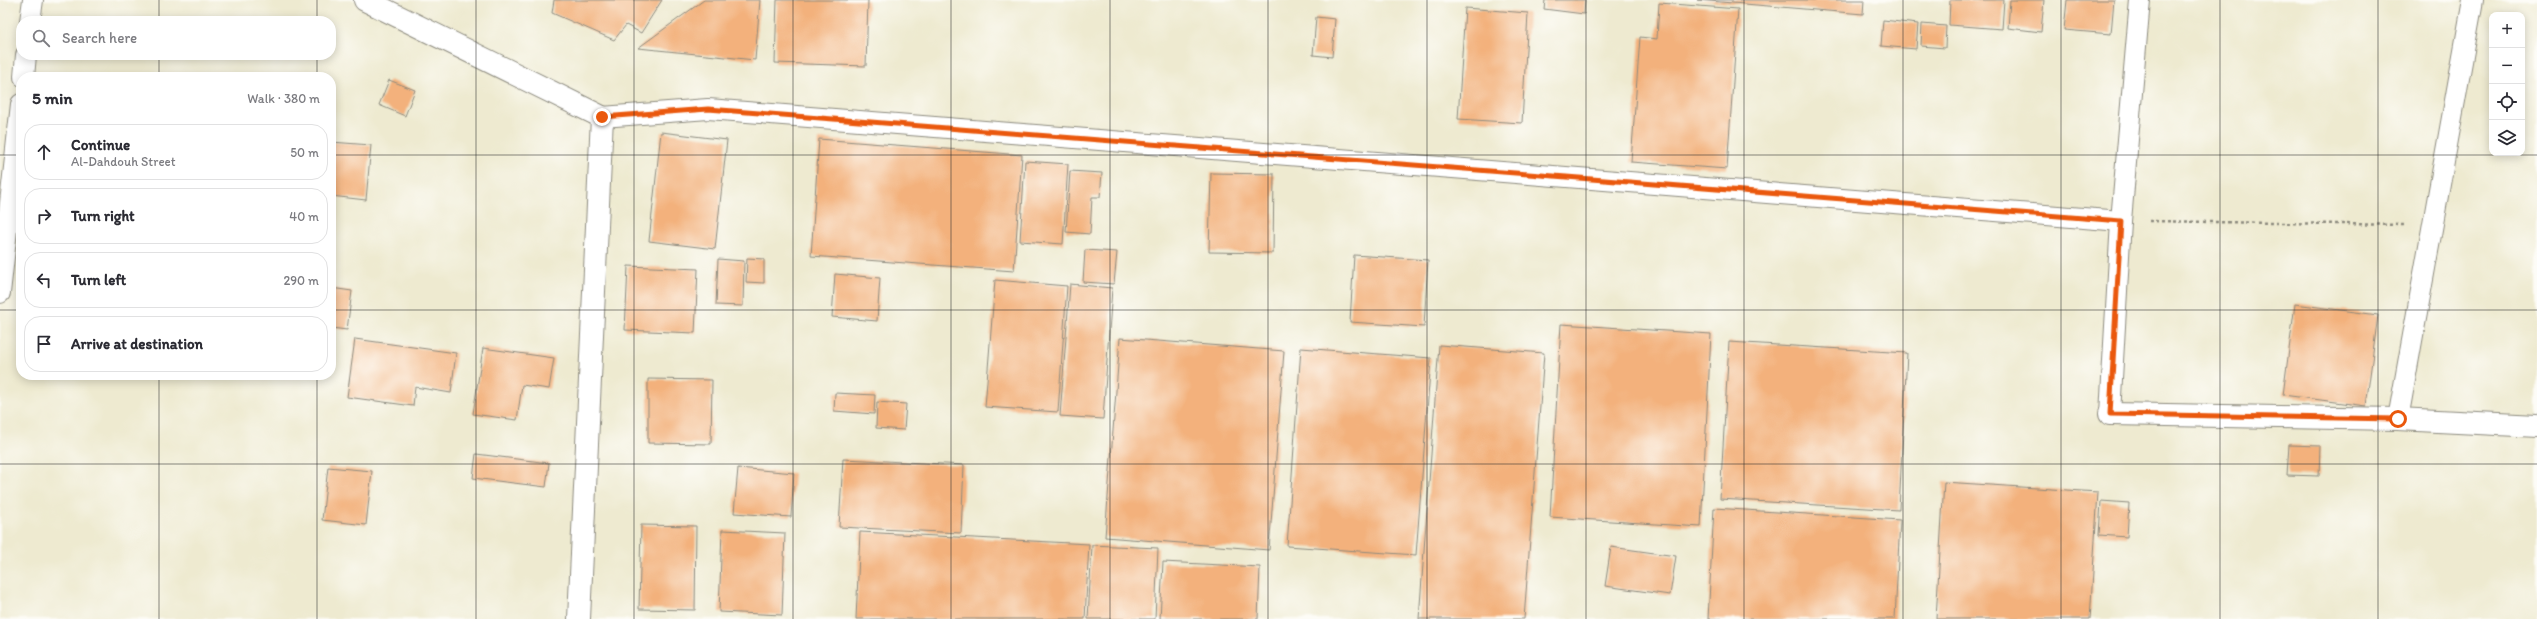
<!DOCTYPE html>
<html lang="en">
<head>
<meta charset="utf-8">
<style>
  :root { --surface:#fff; --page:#f7f7f7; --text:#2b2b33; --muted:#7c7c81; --line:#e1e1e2 }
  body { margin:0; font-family:Itim,sans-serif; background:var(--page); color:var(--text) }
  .controls { position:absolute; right:12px; top:12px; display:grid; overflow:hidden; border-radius:8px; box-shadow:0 2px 10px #0003 }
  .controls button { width:36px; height:36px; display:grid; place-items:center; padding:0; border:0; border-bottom:1px solid var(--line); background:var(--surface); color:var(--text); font:20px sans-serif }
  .stop { position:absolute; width:12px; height:12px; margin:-9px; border:3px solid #ea580c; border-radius:50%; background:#fff }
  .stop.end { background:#ea580c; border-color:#fff; box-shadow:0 1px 4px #0008 }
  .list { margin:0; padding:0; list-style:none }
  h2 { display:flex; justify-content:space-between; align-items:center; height:52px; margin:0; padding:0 16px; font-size:17px }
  h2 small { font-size:13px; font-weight:400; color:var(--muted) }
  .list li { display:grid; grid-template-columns:26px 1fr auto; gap:12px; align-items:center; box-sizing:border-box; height:56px; margin:0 8px 8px; padding:0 8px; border:1px solid var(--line); border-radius:16px }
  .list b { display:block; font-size:15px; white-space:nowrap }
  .list p { margin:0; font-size:13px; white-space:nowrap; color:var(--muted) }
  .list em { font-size:13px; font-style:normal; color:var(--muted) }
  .icon { flex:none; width:22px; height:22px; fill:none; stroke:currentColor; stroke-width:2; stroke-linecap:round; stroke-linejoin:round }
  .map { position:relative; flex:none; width:2537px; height:619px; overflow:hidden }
  .search { position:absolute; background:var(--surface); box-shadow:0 2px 10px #0003; left:16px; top:16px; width:320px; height:44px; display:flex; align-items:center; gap:10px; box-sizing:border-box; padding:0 14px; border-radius:16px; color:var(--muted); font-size:15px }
  .panel { position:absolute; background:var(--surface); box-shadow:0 2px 10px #0003; left:16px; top:72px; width:320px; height:308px; border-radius:16px }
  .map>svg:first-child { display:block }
  .building { fill:#f3b17b }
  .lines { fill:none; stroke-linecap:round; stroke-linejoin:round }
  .lane-casing { stroke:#8c8a7e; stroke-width:22 }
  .street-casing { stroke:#8c8a7e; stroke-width:24 }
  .path { stroke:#8c8a7e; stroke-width:2.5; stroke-dasharray:3 3; stroke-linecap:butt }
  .lane { stroke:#fff; stroke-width:20 }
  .street { stroke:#fff; stroke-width:22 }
  .route { stroke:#ea580c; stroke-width:5 }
  .grid { fill:none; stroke:#2b2b2b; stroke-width:1; stroke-opacity:0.55 }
</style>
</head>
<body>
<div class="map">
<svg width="2537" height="619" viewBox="0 0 2537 619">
  <rect width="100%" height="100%" fill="#fdfcf7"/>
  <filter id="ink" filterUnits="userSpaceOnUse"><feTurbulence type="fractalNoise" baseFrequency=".025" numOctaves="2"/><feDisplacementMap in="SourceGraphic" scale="8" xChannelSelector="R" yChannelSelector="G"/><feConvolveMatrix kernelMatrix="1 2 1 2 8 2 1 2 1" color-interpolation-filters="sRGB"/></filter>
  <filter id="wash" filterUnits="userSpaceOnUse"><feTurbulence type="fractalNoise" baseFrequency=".012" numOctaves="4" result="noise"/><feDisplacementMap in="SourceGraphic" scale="16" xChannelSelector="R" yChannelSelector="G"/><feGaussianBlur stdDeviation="0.9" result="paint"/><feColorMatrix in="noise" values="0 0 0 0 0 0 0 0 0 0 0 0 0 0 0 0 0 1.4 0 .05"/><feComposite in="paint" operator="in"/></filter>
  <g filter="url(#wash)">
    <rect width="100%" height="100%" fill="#eeead0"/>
    <g id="blocks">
      <!-- building -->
      <g class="building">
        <path d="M554,0H662L641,33L626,25L614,40L552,13Z"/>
        <path d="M704,0H760L755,60L638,48Z"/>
        <path d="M777,0H868L866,66L775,63Z"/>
        <path d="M1545,0H1585L1584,14L1544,9Z"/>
        <path d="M1697,0H1864L1863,14Z"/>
        <path d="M1950,0H2004L2002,29L1949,25Z"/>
        <path d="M2010,0H2044L2041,32L2008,28Z"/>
        <path d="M2067,0H2114L2111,34L2064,30Z"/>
        <path d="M1659,3L1738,9L1727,169L1631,162L1640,37L1657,39Z"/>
        <path d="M1465,8L1528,13L1522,123L1458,119Z"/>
        <path d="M1316,17L1335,19L1332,57L1313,55Z"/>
        <path d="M1883,20L1918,24L1916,49L1881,46Z"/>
        <path d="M1922,24L1946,26L1945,48L1921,46Z"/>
        <path d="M389,80L415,90L405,116L379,105Z"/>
        <path d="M661,132L727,140L715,249L649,241Z"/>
        <path d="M819,139L1022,155L1014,271L811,256Z"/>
        <path d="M331,142L371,145L366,200L331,196Z"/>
        <path d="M1025,161L1068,164L1063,244L1020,241Z"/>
        <path d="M1070,171L1102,173L1100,197H1092L1090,234L1066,232Z"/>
        <path d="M1211,173L1274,174L1273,253L1209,252Z"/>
        <path d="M1085,250L1117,252L1114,284L1083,282Z"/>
        <path d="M1354,255L1428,260L1424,327L1350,322Z"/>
        <path d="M747,258L764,259V283L746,282Z"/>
        <path d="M718,259L744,261L743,306L716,305Z"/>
        <path d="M628,266L698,269L695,333L625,330Z"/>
        <path d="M835,274L880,278L877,321L832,317Z"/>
        <path d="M995,280L1067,286L1058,412L985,407Z"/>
        <path d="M1070,284L1112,288L1103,419L1060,416Z"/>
        <path d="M331,288L352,291L347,330L331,328Z"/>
        <path d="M2295,304L2378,315L2366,406L2283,395Z"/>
        <path d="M1561,324L1711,334L1701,527L1550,517Z"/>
        <path d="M1120,338L1284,351L1269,550L1105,537Z"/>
        <path d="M355,339L456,353L451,393L415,387L413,406L347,397Z"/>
        <path d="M1729,342L1907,353L1899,510L1720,499Z"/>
        <path d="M1439,345L1544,353L1524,619H1419Z"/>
        <path d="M483,348L554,358L549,389L522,385L517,420L473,414Z"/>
        <path d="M1301,348L1431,358L1416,555L1287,546Z"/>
        <path d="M648,379L712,380L711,444L648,443Z"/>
        <path d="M835,393L875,395L874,414L834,411Z"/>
        <path d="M877,402L906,404L904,430L876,428Z"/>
        <path d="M2289,445L2320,446L2319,476L2287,475Z"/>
        <path d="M476,454L549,463L546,487L473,478Z"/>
        <path d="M843,459L964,465L961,533L839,527Z"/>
        <path d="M328,467L372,471L366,525L322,520Z"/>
        <path d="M738,468L794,473L791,517L734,513Z"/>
        <path d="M1944,482L2098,492L2090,619H1936Z"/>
        <path d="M2101,501L2129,503L2127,537L2099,535Z"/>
        <path d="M1714,508L1900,520L1895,619H1708Z"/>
        <path d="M641,525L696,526L695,610L639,609Z"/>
        <path d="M722,530L785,533L782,615L719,612Z"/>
        <path d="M860,532L1089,544L1085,619H856Z"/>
        <path d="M1092,545L1158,548L1155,619H1088Z"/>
        <path d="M1611,547L1676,556L1670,595L1605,586Z"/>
        <path d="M1163,562L1260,567L1258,619H1160Z"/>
      </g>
    </g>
  </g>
  <g filter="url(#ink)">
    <use href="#blocks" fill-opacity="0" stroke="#8c8a7e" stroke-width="1"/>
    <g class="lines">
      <defs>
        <g id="lane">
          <path d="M30,21L33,0"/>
          <path d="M24,77L26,55"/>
          <path d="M602,117L708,109L2121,221"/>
          <path d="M0,293L21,104"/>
          <path d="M2110,414L2121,221L2140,0"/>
          <path d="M2398,419L2473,0"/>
        </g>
        <g id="street">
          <path d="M365,0L602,117L579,619"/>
          <path d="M2110,414L2398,419L2537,426"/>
        </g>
      </defs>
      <!-- lane casing -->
      <use href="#lane" class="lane-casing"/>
      <!-- street casing -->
      <use href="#street" class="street-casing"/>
      <!-- path -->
      <path class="path" d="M2149,221L2404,225"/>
      <!-- lane -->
      <use href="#lane" class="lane"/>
      <!-- street -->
      <use href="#street" class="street"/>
    </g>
  </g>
  <g class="lines" filter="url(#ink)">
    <!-- route -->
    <path class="route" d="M602,117L708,109L2121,221L2110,414L2398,419"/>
  </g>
  <!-- grid -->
  <path class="grid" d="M159,0V21M317,0V21M476,0V619M634,0V619M793,0V619M951,0V619M1110,0V619M1268,0V619M1427,0V619M1586,0V619M1744,0V619M1903,0V619M2061,0V619M2220,0V619M2378,0V619M159,55V77M317,55V77M0,155H21M331,155H2537M0,310H21M331,310H2537M159,375V619M317,375V619M0,464H2537"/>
</svg>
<div class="controls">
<button>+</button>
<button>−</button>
<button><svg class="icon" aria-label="locate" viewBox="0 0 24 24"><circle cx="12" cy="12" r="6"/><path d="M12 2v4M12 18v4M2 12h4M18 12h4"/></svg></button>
<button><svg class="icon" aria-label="layers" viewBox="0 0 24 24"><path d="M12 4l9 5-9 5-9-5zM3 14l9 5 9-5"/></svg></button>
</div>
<div class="stop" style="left:2398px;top:419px"></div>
<div class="stop end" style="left:602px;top:117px"></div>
<div class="search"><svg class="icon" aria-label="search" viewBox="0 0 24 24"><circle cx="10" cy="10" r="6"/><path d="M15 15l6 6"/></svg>Search here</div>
<section class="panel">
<h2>5 min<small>Walk · 380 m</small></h2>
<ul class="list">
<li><svg class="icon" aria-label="ahead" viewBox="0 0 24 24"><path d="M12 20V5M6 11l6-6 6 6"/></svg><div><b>Continue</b><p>Al-Dahdouh Street</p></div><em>50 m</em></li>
<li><svg class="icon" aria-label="right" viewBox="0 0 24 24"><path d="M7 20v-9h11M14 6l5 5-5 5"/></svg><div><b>Turn right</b></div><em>40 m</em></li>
<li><svg class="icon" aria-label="left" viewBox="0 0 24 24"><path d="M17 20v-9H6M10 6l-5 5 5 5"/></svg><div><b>Turn left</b></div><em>290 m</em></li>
<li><svg class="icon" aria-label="arrive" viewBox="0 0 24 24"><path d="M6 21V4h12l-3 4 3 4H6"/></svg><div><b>Arrive at destination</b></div></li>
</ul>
</section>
</div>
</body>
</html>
